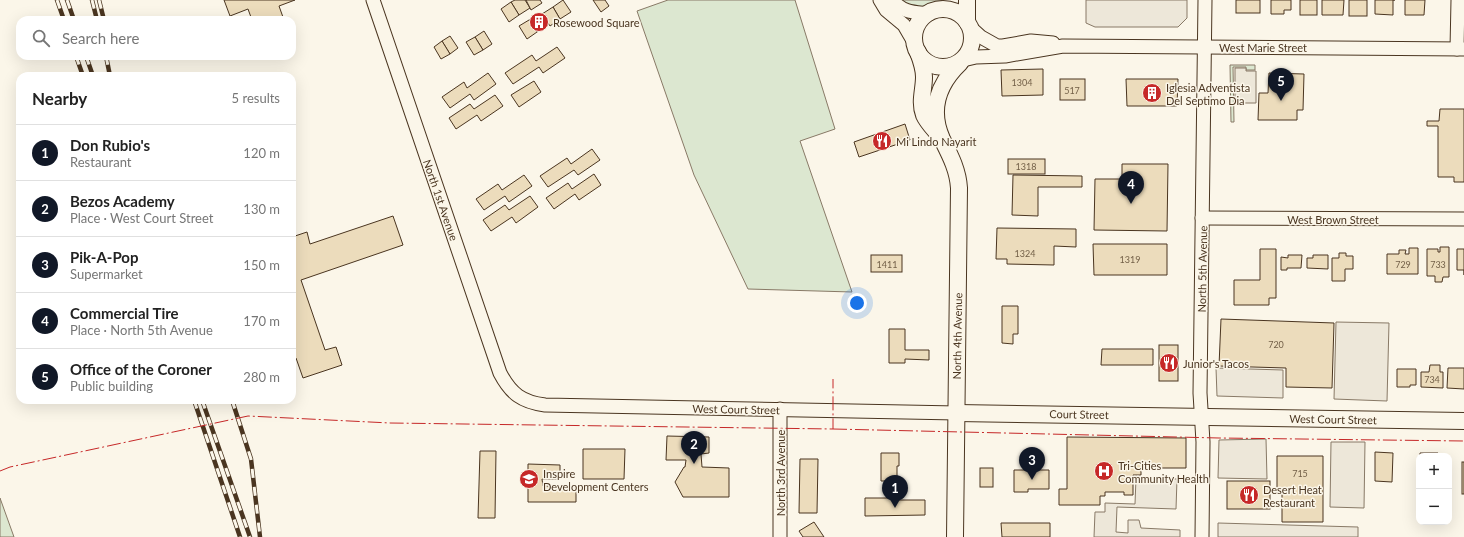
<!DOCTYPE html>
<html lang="en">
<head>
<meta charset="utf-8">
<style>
  :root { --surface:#fff; --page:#f6f6f6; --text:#222; --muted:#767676; --line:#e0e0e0; --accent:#111827 }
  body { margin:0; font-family:Lato,sans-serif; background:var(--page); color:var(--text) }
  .controls { position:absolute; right:12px; bottom:12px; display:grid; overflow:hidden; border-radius:8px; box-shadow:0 4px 16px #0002 }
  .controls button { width:36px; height:36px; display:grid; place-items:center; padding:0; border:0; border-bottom:1px solid var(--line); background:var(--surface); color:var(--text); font:20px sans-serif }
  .you { position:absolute; left:857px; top:303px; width:14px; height:14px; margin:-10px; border:3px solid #fff; border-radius:50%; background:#1a73e8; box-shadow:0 0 0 6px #1a73e833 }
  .badge { display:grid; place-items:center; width:26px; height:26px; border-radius:50%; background:var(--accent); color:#fff; font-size:13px; font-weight:700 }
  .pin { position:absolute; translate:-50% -33px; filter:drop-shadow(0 1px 2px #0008) }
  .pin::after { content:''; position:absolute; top:21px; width:14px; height:12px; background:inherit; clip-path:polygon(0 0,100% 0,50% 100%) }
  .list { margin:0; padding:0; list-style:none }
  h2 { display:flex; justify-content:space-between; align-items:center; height:52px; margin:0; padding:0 16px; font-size:17px }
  h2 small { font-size:13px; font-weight:400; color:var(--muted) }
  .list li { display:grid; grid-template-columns:26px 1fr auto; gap:12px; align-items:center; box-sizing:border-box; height:56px; padding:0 16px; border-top:1px solid var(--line) }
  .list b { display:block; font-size:15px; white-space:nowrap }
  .list p { margin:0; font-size:13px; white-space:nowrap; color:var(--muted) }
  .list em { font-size:13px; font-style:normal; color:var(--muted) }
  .icon { flex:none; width:22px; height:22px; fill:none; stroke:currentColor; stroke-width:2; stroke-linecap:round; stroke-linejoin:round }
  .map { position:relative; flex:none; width:1464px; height:537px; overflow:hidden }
  .search { position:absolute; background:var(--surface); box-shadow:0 4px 16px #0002; left:16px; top:16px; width:280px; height:44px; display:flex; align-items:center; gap:10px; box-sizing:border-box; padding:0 14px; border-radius:12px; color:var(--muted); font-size:15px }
  .panel { position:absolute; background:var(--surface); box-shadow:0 4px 16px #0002; left:16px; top:72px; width:280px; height:332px; border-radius:12px }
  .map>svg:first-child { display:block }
  .green { fill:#dce7d0; stroke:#887966 }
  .parking { fill:#ede7d9; stroke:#887966 }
  .building { fill:#ecdcbc; stroke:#4a3520 }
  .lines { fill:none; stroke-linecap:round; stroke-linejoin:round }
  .minor-casing { stroke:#4a3520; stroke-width:15 }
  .major-casing { stroke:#4a3520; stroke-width:18 }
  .minor { stroke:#fbf6e9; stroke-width:13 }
  .major { stroke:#fbf6e9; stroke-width:16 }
  .rail-casing { stroke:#4a3520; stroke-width:4.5 }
  .rail { stroke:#fbf6e9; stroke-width:3; stroke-dasharray:9; stroke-linecap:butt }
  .power { stroke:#c62828; stroke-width:1; stroke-dasharray:14 3 2 3; stroke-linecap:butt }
  .labels { text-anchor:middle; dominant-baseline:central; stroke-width:3; stroke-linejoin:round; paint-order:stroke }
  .number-label { font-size:9px; fill:#725f47 }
  .poi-label { font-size:11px; fill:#4a3520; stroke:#fbf6e9; text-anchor:start }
  .street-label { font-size:11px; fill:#4a3520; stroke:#fbf6e9 }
</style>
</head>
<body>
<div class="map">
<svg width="1464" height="537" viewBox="0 0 1464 537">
  <rect width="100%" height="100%" fill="#fbf6e9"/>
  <!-- green -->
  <g class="green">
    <path d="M668,0H795L835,129L800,141L852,292L748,289L694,175L637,11Z"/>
    <path d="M898,0H942C926,14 915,8 898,0Z"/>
    <path d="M1230,65H1255V70H1246V67H1233L1234,122H1231Z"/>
    <path d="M0,498L14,537H0Z"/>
  </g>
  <!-- parking -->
  <g class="parking">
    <path d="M1086,0H1187V18L1178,27H1095L1086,23Z"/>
    <path d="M1235,68H1246V71H1256V103H1235Z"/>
    <path d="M1336,322L1389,323L1387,401L1334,399Z"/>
    <path d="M1216,368L1283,370V398L1217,396Z"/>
    <path d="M1266,439L1267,479L1218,478L1219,440Z"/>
    <path d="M1331,442H1365L1364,508L1330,507Z"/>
    <path d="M1136,478L1177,479L1176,509L1117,507L1116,532L1128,533V520H1139L1141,528L1180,530V537H1094L1095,512H1105V503L1135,504Z"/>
    <path d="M1218,523L1358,527V537H1218Z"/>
  </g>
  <!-- building -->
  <g class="building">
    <path d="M224,0H295L279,6L284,20H252L248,9L230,16Z"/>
    <path d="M515,0H525L530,8L519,15L511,2Z"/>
    <path d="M526,0H540L542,3L531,10Z"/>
    <path d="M563,0L571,12L560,19L553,7Z"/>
    <path d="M593,0H605L609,6L601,12Z"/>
    <rect x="1236" y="0" width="24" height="13"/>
    <path d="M1271,0H1291V10H1284V14H1271Z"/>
    <rect x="1300" y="0" width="17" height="15"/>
    <path d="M1322,0H1344L1343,15H1322Z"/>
    <rect x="1349" y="0" width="18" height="16"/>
    <path d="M1375,0H1395H1393V15L1375,14Z"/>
    <path d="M1405,0H1425L1424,15H1405Z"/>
    <path d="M511,2L519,15L509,22L501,9Z"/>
    <path d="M553,7L560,19L550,26L542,14Z"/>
    <path d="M540,13L548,25L537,32L529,20Z"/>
    <path d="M529,20L537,32L527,39L519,26Z"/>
    <path d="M484,31L492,44L483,50L475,37Z"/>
    <path d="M450,36L458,48L450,54L442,41Z"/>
    <path d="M475,37L483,50L474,55L466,42Z"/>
    <path d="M442,41L450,54L441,59L434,47Z"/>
    <path d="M557,47L565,58L543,73L539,67L513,84L505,73L532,55L536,61Z"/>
    <path d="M1043,69V95L1002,96L1001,70Z"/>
    <path d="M488,73L496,84L474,100L470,94L450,108L442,97L464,82L467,88Z"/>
    <path d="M1269,73L1304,74L1303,110H1297V120H1258L1259,93H1268Z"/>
    <rect x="1060" y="79" width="25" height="21"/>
    <path d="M1126,79H1178L1177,106H1127Z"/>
    <path d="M534,81L541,92L519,107L511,95Z"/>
    <path d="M495,95L503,106L481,121L477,115L456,129L449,118L470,104L474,109Z"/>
    <path d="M1440,109H1464V182H1454V177H1438V126H1427V121H1439Z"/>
    <path d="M905,124L910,140L859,157L854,142Z"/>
    <path d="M592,149L600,160L578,175L574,170L548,187L540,176L567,158L571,164Z"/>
    <rect x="1008" y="159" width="37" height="15"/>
    <path d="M1122,164H1168L1167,231L1094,230L1095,179H1122Z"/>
    <path d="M594,174L601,185L579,200L575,194L554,209L546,198L568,183L572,189Z"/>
    <path d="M524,175L532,186L509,202L505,196L484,210L476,199L498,184L502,190Z"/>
    <path d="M1013,175L1082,176V187H1038V216L1012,215Z"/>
    <path d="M530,196L538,207L516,223L512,217L491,231L483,220L505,205L509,210Z"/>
    <path d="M393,216L403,245L301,280L325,350L336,347L342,365L303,378L296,358L292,359V237L307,232L310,244Z"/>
    <path d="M997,228L1076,229V247L1054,246V265L1007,264V259H996Z"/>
    <path d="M1093,244H1167V275H1094Z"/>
    <path d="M1440,247H1449V277H1443L1442,282H1435V276H1427V249H1438V252H1440Z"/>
    <path d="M1409,248H1418V274H1387V254H1399V250H1406L1405,254H1409Z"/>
    <path d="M1260,249H1276V298H1269V305H1234V280H1260Z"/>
    <path d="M1457,249H1464V275V270H1457Z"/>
    <path d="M1339,253H1346V256H1353V269H1345V281H1332V258H1339Z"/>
    <rect x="871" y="255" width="31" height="17"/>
    <path d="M1288,255H1302L1301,268H1287V270H1281V257L1288,258Z"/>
    <path d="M1313,255H1328V269L1307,268V258H1313Z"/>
    <path d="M1002,306H1018V334H1013V344L1002,343Z"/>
    <path d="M1221,319L1334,323L1332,388L1286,387V368L1219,366Z"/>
    <path d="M889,329H905V350H929V360L905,359V363H889Z"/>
    <rect x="1159" y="345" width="19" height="36"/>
    <path d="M1102,349H1153V365H1101Z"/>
    <path d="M1430,365H1440V372H1443V388L1421,387V372H1429Z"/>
    <path d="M1448,368H1464V389L1447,388Z"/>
    <path d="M1397,369H1416V385H1410V387H1397Z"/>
    <path d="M667,436L709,437V453L701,454L702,467L729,468V497H683L675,482L684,467H685L686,460H666Z"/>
    <path d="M1067,437L1186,438V468H1141V475H1133V495H1124V492H1105V496H1100V505H1059V489H1067Z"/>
    <path d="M583,449H625L624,479H583Z"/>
    <path d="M480,451H496L495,518H478Z"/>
    <path d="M1375,452L1393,453L1392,482L1375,481Z"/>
    <path d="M881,453H899V466H897V481H881Z"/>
    <path d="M1420,453H1438L1437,456H1420Z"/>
    <path d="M1277,456H1323V522H1282V490H1277Z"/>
    <path d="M800,459H818L817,513H799Z"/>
    <rect x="1462" y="462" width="2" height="32"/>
    <path d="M528,464L560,465V479H542L543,486H576V502H528Z"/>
    <rect x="980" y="468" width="13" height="19"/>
    <path d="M1014,470H1049V489H1028V492H1014Z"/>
    <rect x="1227" y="481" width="43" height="28"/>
    <path d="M865,498H898V500H925V515L865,516Z"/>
    <path d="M814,522L824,537H803L799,531Z"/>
    <path d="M1001,523H1050V537H1002Z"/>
  </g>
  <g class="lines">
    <defs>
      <g id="minor">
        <path d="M373,0L500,373C511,394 522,402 545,405L957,413"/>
        <path d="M880,0L886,10L904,25L915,44"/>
        <path d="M892,0C904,13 913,12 929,14"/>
        <path d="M970,27L981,37L997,46H1003L1031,41L1053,43"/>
        <path d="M1457,49L1458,0"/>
        <path d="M963,60L976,57L1005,56L1063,46L1464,49"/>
        <path d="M1202,218L1464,219"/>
        <path d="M780,537V409"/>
        <path d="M1202,537L1203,442L1200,393L1205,0"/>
      </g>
      <g id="major">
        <circle cx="943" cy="38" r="29"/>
        <path d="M967,22V0"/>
        <path d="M918,52C921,60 924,68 924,77C924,90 919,102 924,115C927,122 934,129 939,135"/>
        <path d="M957,413L1464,421"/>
        <path d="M955,537L959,188C958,170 950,155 942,139C929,110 938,84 960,63"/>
      </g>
    </defs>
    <!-- minor casing -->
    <use href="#minor" class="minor-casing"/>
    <!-- major casing -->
    <use href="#major" class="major-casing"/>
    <!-- minor -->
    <use href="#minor" class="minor"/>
    <!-- major -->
    <use href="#major" class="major"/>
    <defs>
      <g id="rail">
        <path d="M57,0L64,20"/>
        <path d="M67,0L74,20"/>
        <path d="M92,0L97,20"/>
        <path d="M99,0L104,20"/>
        <path d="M76,56L83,76"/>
        <path d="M86,56L93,76"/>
        <path d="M106,56L110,76"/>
        <path d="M194,400L240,537"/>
        <path d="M202,400L250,537"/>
        <path d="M232,400L251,459L260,537"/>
      </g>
    </defs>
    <!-- rail casing -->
    <use href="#rail" class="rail-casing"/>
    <!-- rail -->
    <use href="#rail" class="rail"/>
    <!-- power -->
    <g class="power">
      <path d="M833,429L1219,438L1464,441"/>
      <path d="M0,471L10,467L248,416L390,423L833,429V379"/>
    </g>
  </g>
  <!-- icons -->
  <defs>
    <symbol id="building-disc" viewBox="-11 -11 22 22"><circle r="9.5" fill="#c62828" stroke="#fbf6e9"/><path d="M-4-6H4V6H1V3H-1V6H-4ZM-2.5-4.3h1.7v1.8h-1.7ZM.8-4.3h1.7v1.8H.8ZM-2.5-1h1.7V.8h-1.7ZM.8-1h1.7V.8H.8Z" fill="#fff"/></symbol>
    <symbol id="restaurant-disc" viewBox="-11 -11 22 22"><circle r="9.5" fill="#c62828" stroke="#fbf6e9"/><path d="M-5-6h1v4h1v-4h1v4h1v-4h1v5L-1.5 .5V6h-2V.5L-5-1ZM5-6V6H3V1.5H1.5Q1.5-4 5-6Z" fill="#fff"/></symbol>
    <symbol id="hospital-disc" viewBox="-11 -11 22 22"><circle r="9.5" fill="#c62828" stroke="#fbf6e9"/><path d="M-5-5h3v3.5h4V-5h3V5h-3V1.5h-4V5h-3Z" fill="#fff"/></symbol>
    <symbol id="school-disc" viewBox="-11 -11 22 22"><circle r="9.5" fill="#c62828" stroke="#fbf6e9"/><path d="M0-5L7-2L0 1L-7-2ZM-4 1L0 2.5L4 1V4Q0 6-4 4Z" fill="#fff"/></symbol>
  </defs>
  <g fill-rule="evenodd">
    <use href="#building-disc" x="528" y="11" width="22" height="22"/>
    <use href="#building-disc" x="1141" y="82" width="22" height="22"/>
    <use href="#restaurant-disc" x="871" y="130" width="22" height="22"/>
    <use href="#restaurant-disc" x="1158" y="352" width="22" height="22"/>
    <use href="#hospital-disc" x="1093" y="460" width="22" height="22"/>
    <use href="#school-disc" x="518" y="468" width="22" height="22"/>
    <use href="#restaurant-disc" x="1238" y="484" width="22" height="22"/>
  </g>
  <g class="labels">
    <!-- number labels -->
    <g class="number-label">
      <text x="1022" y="82">1304</text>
      <text x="1072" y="90">517</text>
      <text x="1026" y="166">1318</text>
      <text x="1025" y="253">1324</text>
      <text x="1130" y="259">1319</text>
      <text x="887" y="264">1411</text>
      <text x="1403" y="264">729</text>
      <text x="1438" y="264">733</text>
      <text x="1276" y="344">720</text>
      <text x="1432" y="379">734</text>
      <text x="1300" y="473">715</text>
    </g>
    <!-- poi labels -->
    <g class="poi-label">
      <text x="553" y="22">Rosewood Square</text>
      <text x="1166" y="87">Iglesia Adventista<tspan x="1166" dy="13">Del Septimo Dia</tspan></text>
      <text x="896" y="141">Mi Lindo Nayarit</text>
      <text x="1183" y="363">Junior's Tacos</text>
      <text x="1118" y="465">Tri-Cities<tspan x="1118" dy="13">Community Health</tspan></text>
      <text x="543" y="473">Inspire<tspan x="543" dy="13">Development Centers</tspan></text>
      <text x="1263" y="489">Desert Heat<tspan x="1263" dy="13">Restaurant</tspan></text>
    </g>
    <!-- street labels -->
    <g class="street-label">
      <text x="1263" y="47">West Marie Street</text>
      <text transform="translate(441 200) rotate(71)">North 1st Avenue</text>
      <text x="1333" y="219">West Brown Street</text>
      <text transform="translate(1202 269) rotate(-89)">North 5th Avenue</text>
      <text transform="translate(957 336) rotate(-89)">North 4th Avenue</text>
      <text transform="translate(736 409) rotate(1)">West Court Street</text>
      <text transform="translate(1079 414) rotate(1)">Court Street</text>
      <text transform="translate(1333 419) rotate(1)">West Court Street</text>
      <text transform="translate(780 473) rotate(-90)">North 3rd Avenue</text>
    </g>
  </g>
</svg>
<div class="controls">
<button>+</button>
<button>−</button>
</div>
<div class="you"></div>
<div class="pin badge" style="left:895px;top:508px">1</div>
<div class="pin badge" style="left:694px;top:464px">2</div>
<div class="pin badge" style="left:1032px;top:480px">3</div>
<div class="pin badge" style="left:1131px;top:204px">4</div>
<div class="pin badge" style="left:1281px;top:101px">5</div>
<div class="search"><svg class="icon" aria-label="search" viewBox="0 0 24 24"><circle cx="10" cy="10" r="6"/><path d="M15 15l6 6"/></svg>Search here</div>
<section class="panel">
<h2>Nearby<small>5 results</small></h2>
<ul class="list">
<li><span class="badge">1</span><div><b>Don Rubio's</b><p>Restaurant</p></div><em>120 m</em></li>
<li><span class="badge">2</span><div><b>Bezos Academy</b><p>Place · West Court Street</p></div><em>130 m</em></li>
<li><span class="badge">3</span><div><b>Pik-A-Pop</b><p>Supermarket</p></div><em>150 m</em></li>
<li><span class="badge">4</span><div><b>Commercial Tire</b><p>Place · North 5th Avenue</p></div><em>170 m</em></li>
<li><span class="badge">5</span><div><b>Office of the Coroner</b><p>Public building</p></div><em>280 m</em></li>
</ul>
</section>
</div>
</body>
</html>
